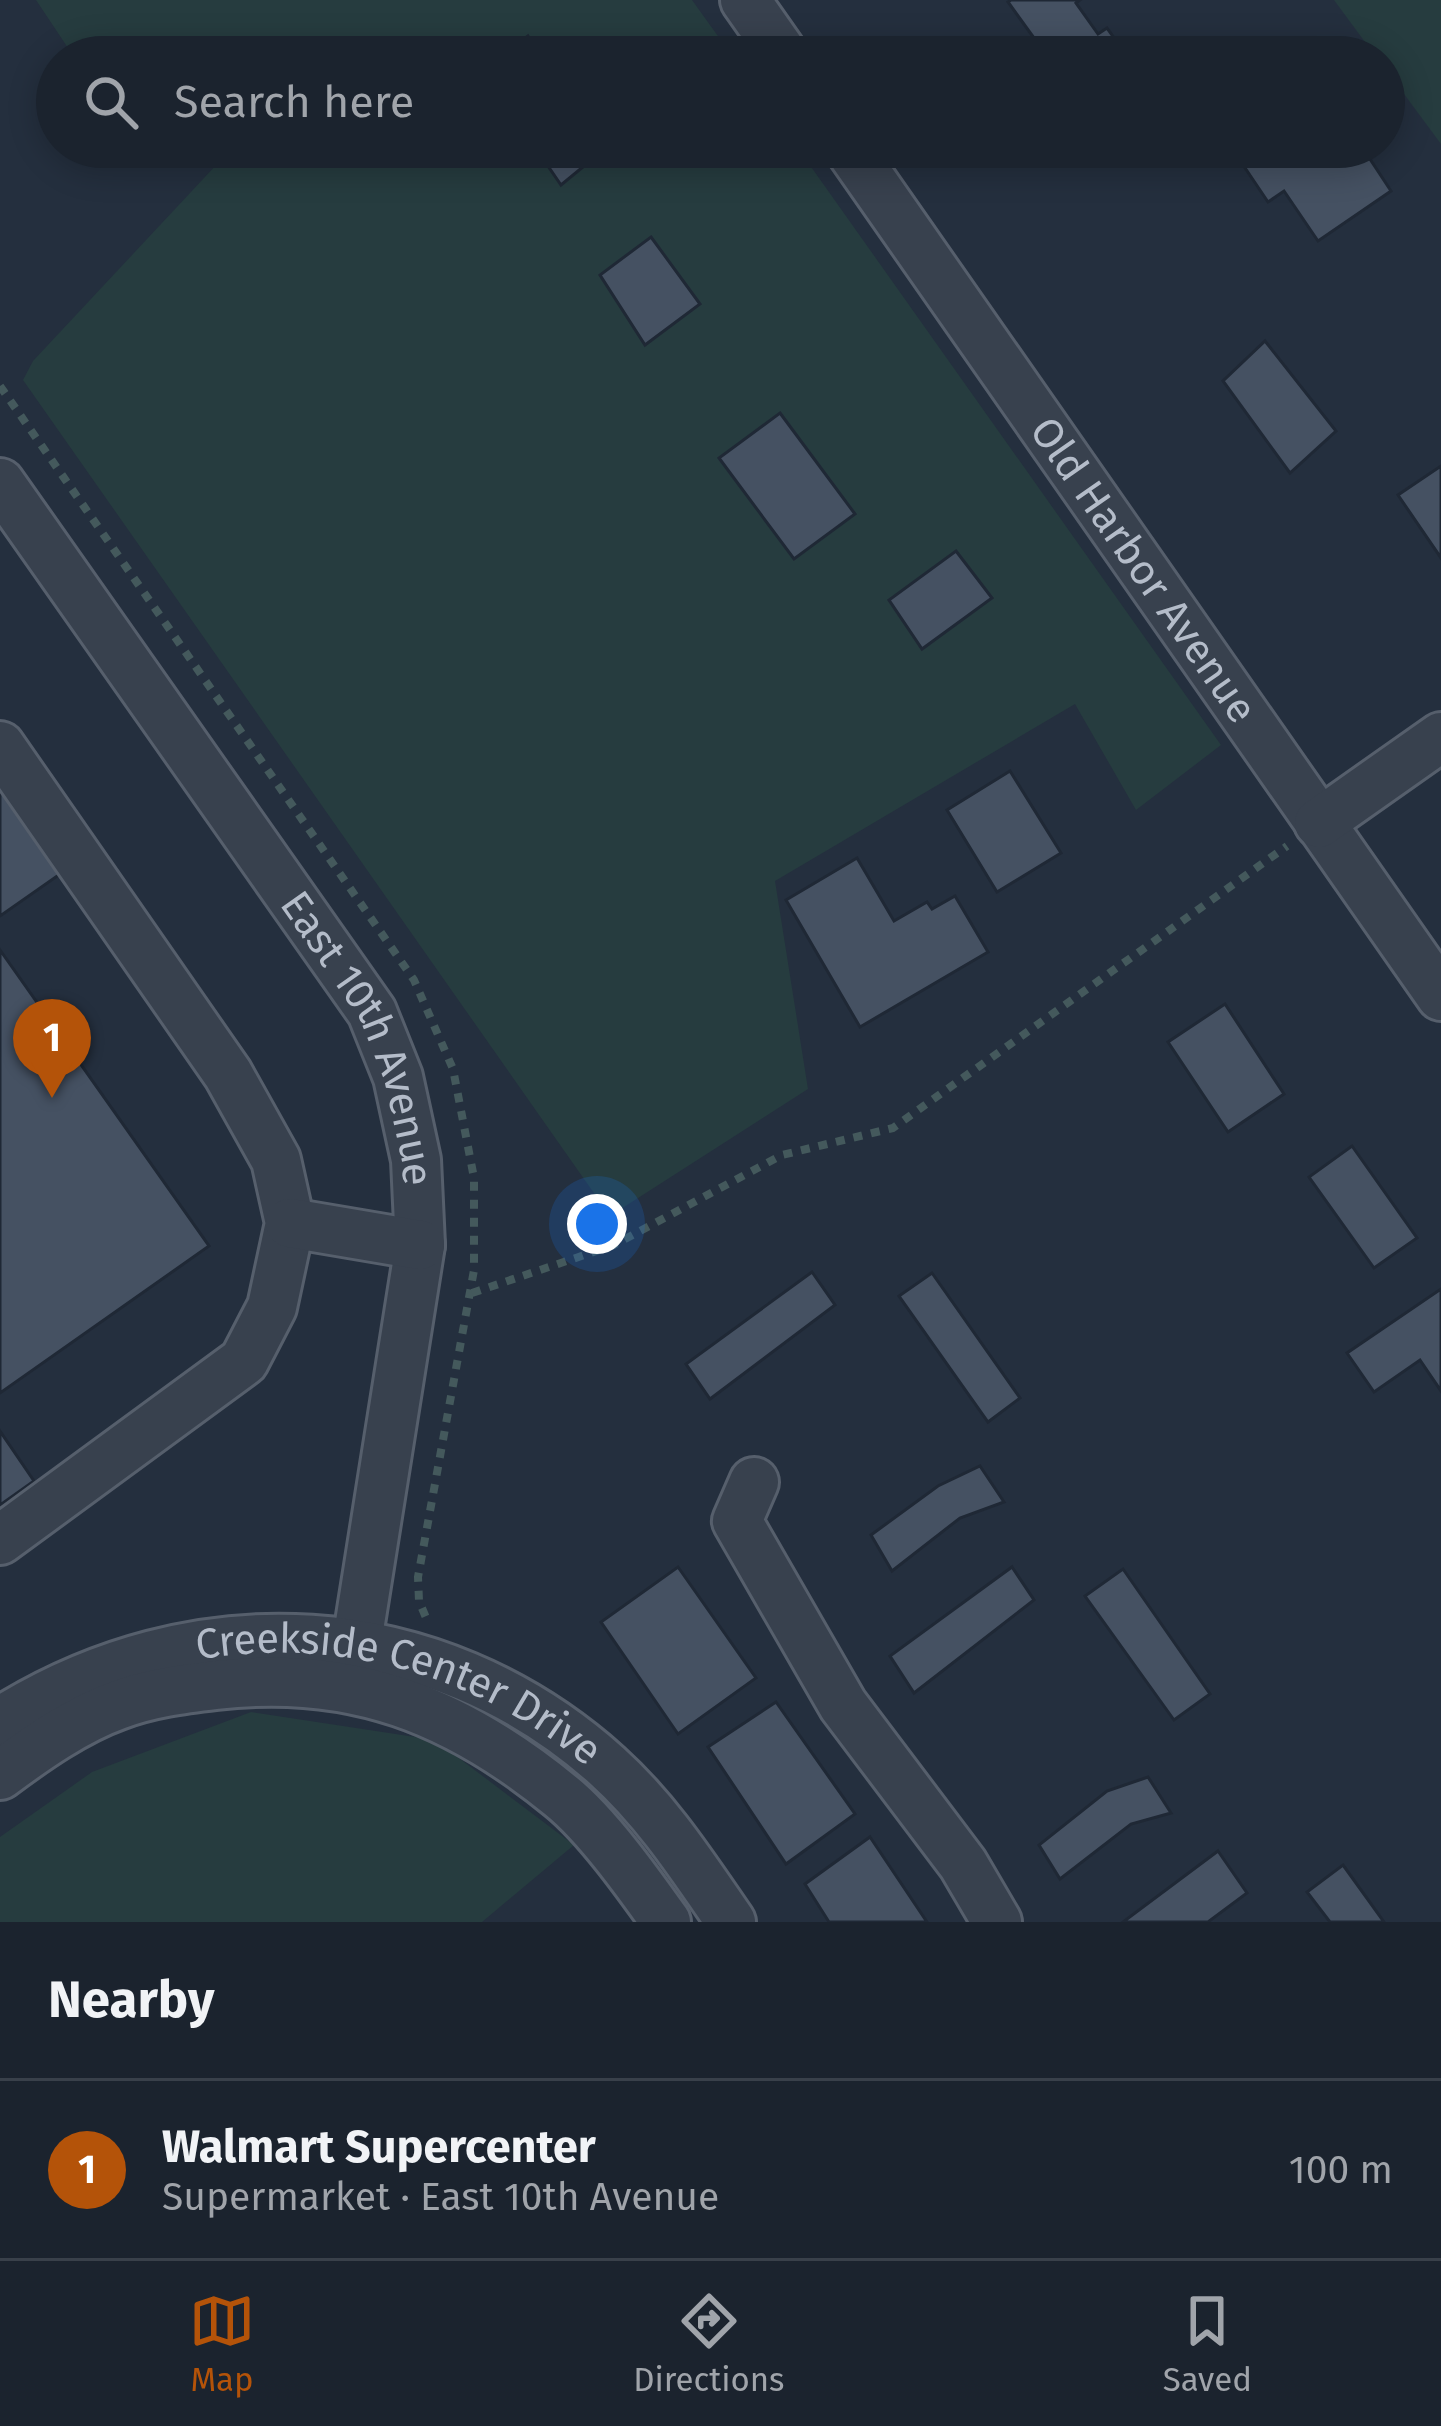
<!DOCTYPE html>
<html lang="en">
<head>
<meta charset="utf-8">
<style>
  :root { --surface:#1b232e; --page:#282f3a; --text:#f1f3f6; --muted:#a0a4aa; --line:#39404a; --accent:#b45309 }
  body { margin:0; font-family:"Fira Sans",sans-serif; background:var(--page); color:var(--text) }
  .you { position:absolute; left:597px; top:1224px; width:42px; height:42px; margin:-30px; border:9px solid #fff; border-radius:50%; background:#1a73e8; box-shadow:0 0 0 18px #1a73e833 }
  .badge { display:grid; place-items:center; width:78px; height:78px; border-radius:50%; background:var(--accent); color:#fff; font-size:39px; font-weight:700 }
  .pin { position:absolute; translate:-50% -99px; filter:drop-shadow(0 3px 6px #0008) }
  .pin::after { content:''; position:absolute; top:63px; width:42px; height:36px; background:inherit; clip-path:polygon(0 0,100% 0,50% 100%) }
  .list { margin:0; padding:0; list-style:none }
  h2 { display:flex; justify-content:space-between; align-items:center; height:156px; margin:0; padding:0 48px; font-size:51px }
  h2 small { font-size:39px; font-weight:400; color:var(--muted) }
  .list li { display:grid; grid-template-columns:78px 1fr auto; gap:36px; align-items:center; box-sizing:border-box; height:180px; padding:0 48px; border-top:3px solid var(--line) }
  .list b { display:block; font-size:45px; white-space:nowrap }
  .list p { margin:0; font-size:39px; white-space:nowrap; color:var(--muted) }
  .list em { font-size:39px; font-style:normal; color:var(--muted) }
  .icon { flex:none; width:66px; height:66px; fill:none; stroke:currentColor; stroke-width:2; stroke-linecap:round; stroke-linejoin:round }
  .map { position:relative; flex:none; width:1441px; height:1922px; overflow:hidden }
  .search { position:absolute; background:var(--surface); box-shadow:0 6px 30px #0003; left:36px; right:36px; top:36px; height:132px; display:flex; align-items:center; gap:30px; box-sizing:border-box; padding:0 42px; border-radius:66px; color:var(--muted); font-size:45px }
  .sheet { height:336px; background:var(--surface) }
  nav { display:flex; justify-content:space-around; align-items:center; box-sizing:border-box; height:168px; border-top:3px solid var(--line); background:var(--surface); font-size:33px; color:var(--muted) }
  nav a { display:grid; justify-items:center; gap:6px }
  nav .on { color:var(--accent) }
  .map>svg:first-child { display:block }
  .green { fill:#263c3f }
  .building { fill:#455162; stroke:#1f2835; stroke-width:3 }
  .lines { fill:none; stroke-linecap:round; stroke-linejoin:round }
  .minor-casing { stroke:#565f6c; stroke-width:54 }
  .path { stroke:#44595c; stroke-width:8; stroke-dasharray:9 9; stroke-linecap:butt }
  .minor { stroke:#38414e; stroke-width:48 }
  .labels { text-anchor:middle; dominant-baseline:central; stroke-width:9; stroke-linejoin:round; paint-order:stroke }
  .street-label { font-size:42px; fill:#b4bcc9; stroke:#1d2633 }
</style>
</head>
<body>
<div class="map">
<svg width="1441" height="1922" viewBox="0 0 1441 1922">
  <rect width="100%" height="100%" fill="#242f3e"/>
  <!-- green -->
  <g class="green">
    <path d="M36,0H692L733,57H74Z"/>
    <path d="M1334,0H1441V144L1384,67V57H1376Z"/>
    <path d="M233,147H797L1221,745L1136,810L1075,704L775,881L808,1089L610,1216L23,380L33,361Z"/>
    <path d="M251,1712L435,1740L574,1845L482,1922H0V1837L92,1772Z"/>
  </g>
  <!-- building -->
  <g class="building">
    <path d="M1011,0H1080L1076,3L1098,34L1107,28L1128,57H1008L1034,38L1008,2Z"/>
    <path d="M528,36L543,57H502Z"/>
    <path d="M535,147H606V148L561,185Z"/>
    <path d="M1231,147H1362L1391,191L1318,241L1284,191L1268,202Z"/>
    <path d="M651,237L700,304L645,345L600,275Z"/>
    <path d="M1265,341L1336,431L1290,473L1223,381Z"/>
    <path d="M780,413L855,514L794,559L719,458Z"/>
    <path d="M1441,466V558L1398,495Z"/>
    <path d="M956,551L992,598L922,649L889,600Z"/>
    <path d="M1010,771L1061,853L997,892L947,810Z"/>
    <path d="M0,782L63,872L0,916Z"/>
    <path d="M857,858L894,921L927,902L932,909L955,896L988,952L860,1027L786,900Z"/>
    <path d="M0,950L209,1246L0,1393Z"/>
    <path d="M1225,1004L1284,1094L1228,1132L1168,1042Z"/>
    <path d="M1352,1146L1417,1238L1374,1268L1309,1177Z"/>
    <path d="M812,1272L835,1305L710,1399L686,1364Z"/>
    <path d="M932,1273L1020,1398L988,1422L899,1296Z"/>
    <path d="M1441,1289V1391L1420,1360L1374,1392L1347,1353Z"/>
    <path d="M0,1431L34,1481L0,1505Z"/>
    <path d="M980,1466L1004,1502L960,1518L892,1571L871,1535L938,1486Z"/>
    <path d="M678,1567L756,1678L678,1734L601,1622Z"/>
    <path d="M1012,1567L1034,1600L914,1693L890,1656Z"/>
    <path d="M1123,1569L1210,1694L1174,1720L1085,1596Z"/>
    <path d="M776,1702L855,1814L786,1864L708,1747Z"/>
    <path d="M1148,1777L1171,1813L1131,1824L1060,1879L1039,1845L1107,1791Z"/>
    <path d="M870,1837L927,1922H829L805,1884Z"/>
    <path d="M1218,1851L1247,1893L1208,1922H1123Z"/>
    <path d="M1343,1865L1384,1922H1330L1307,1892Z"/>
  </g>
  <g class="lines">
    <defs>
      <g id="minor">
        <path d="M745,0L785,57"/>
        <path id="s1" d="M848,147L1441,996"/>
        <path id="s2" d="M0,483L372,1012L398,1077L416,1160L420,1245L350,1686"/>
        <path d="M0,746L228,1074L276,1160L290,1223L272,1307L244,1361L0,1540"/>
        <path d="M1319,823L1441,737"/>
        <path d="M290,1223L420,1245"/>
        <path d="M754,1482L737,1521L843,1705L963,1864L997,1922"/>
        <path id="s3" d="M0,1722C194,1599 434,1611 607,1766C657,1811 693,1867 731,1922"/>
        <path d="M0,1775C35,1749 76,1720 118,1705C150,1693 182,1689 216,1685C352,1669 456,1710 561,1796C597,1825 639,1884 666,1922"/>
      </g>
    </defs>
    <!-- minor casing -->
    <use href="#minor" class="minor-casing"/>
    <!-- path -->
    <g class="path">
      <path d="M0,386L414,980L453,1069L474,1178V1270L418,1577L419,1601L427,1620"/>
      <path d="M472,1293L614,1245L782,1155L893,1128L1287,846"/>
    </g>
    <!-- minor -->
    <use href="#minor" class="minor"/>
  </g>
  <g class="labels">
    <!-- street labels -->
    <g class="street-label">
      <text stroke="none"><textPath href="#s1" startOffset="516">Old Harbor Avenue</textPath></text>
      <text stroke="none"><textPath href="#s2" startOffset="666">East 10th Avenue</textPath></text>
      <text stroke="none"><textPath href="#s3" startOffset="426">Creekside Center Drive</textPath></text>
    </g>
  </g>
</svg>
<div class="you"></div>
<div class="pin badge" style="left:52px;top:1098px">1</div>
<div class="search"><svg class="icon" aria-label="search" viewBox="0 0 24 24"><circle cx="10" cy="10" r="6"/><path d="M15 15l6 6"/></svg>Search here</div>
</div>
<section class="sheet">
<h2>Nearby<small></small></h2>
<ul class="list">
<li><span class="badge">1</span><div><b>Walmart Supercenter</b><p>Supermarket · East 10th Avenue</p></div><em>100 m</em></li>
</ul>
</section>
<nav>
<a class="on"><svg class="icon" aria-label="map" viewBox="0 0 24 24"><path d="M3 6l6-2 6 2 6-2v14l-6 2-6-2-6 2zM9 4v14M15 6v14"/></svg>Map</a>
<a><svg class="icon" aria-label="directions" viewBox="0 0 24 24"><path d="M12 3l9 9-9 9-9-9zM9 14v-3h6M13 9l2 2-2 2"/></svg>Directions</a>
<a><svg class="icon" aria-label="saved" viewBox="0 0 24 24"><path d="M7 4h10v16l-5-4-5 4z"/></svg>Saved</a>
</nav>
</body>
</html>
